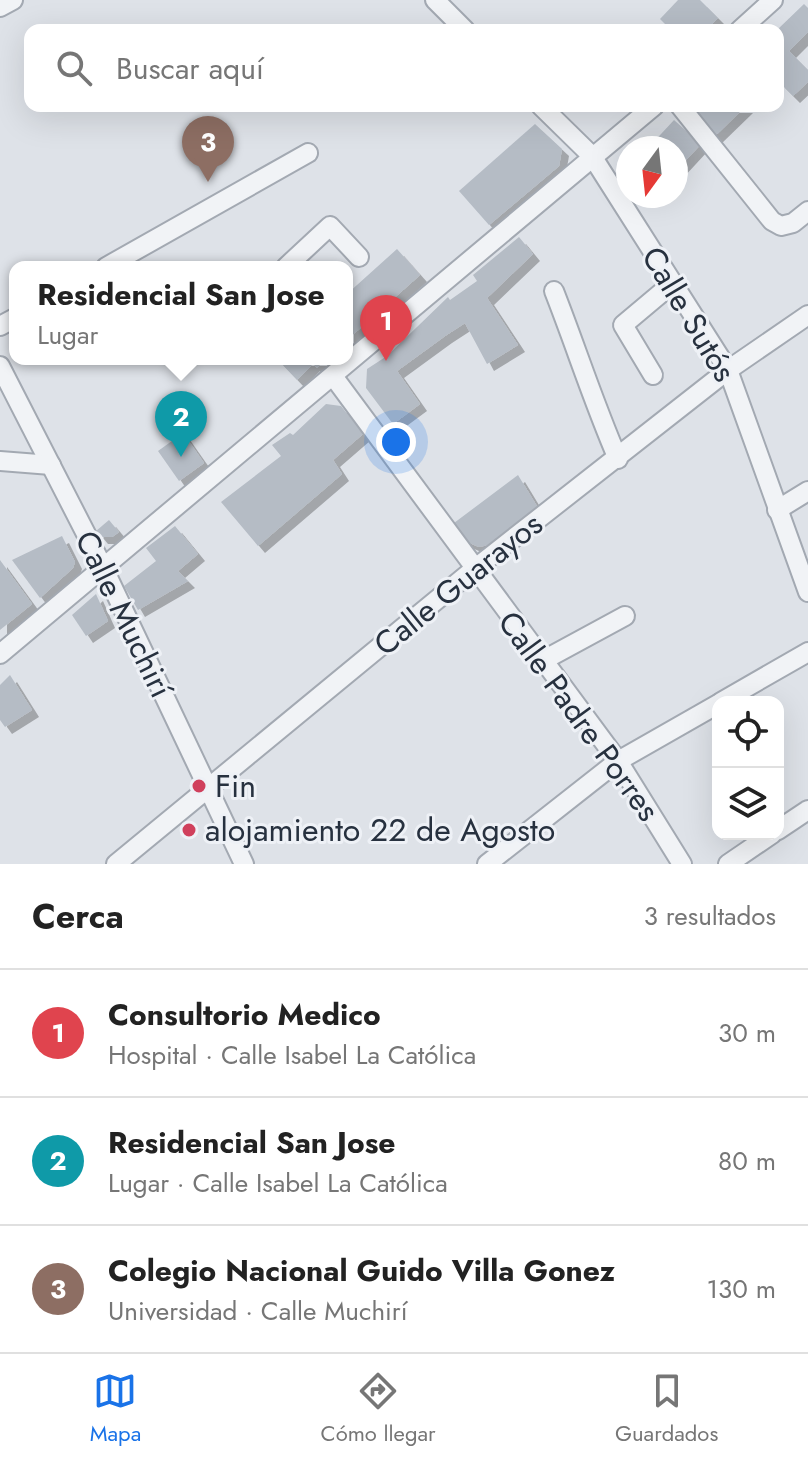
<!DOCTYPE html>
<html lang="es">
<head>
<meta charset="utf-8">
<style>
  :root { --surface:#fff; --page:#f6f6f6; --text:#222; --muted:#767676; --line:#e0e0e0; --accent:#1a73e8 }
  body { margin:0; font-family:Jost,sans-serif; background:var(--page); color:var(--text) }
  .controls { position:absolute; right:24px; bottom:24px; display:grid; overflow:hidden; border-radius:16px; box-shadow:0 8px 32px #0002 }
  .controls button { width:72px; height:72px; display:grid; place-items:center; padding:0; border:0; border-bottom:2px solid var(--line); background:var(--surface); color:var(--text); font:40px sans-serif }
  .compass { position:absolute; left:616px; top:136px; width:72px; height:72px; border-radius:50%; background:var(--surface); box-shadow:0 8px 32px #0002; rotate:195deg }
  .you { position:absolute; left:396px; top:442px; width:28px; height:28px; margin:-20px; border:6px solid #fff; border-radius:50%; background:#1a73e8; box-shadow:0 0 0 12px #1a73e833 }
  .badge { display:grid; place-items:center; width:52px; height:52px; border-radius:50%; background:var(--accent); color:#fff; font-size:26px; font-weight:700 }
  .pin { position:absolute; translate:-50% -66px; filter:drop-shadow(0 2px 4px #0008) }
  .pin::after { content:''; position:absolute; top:42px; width:28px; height:24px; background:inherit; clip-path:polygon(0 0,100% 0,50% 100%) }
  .popup { position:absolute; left:9px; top:261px; width:344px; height:104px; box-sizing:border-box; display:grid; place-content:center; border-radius:16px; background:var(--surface); filter:drop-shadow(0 2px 6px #0005); font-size:26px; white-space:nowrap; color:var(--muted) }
  .popup b { font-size:30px; color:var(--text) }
  .popup::after { content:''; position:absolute; left:50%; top:100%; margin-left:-16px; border:16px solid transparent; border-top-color:var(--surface) }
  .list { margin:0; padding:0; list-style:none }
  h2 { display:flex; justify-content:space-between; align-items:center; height:104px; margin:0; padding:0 32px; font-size:34px }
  h2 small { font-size:26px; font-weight:400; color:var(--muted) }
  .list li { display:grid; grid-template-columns:52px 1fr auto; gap:24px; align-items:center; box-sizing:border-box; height:128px; padding:0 32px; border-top:2px solid var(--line) }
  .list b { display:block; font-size:30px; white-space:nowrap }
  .list p { margin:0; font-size:26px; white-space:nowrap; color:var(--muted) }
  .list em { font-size:26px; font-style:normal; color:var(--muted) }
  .icon { flex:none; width:44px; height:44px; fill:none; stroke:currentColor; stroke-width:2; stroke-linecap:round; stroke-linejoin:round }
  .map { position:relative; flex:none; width:808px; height:864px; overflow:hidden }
  .search { position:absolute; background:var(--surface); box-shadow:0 8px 32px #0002; left:24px; right:24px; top:24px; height:88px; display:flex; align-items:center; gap:20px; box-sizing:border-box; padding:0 28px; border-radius:16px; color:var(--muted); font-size:30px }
  .sheet { height:488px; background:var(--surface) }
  nav { display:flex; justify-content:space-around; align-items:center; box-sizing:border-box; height:112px; border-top:2px solid var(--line); background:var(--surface); font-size:22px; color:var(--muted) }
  nav a { display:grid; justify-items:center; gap:4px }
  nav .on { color:var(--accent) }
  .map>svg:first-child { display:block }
  .building { fill:#b5bcc5; filter:url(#shadow) }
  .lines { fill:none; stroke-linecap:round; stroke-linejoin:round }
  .minor-casing { stroke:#a3a9b2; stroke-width:22 }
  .minor { stroke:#f1f3f6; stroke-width:18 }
  .poi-dot { fill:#d0405c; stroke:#eef1f6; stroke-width:3 }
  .labels { text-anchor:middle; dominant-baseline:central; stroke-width:6; stroke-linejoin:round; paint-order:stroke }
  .street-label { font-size:32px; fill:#27313f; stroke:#eef1f6 }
  .poi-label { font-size:32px; fill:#27313f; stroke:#eef1f6; text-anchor:start }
</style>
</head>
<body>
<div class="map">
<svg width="808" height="864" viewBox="0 0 808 864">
  <defs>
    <filter id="shadow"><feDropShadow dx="7" dy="7" stdDeviation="0" flood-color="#0004"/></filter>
  </defs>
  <rect width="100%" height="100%" fill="#dee2e8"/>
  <!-- building -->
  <g class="building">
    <path d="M678,0H700L718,18L706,30H671L660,19Z"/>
    <path d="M804,4L808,8V32L789,51L808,70V82L793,96L778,81V29Z"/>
    <path d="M698,106H746L713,138L690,114Z"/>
    <path d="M674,120L701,144L676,171V148H648Z"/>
    <path d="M535,124L562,149L559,166L489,225L459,191Z"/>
    <path d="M519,237L533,254L487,298L518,345L487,364L465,323L445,336L397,371L420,404L393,424L366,388L367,369L387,356L448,297L450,300L477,281L473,275Z"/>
    <path d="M397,249L420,275L347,340V294Z"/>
    <path d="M277,359H326L317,368L313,364L297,380Z"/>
    <path d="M326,404L341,406L363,434L333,460L342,474L258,546L221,502L281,456L272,445L290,433L293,435Z"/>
    <path d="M183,433L204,463L179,481L158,451Z"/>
    <path d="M518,475L538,508L488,545L479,547L465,541L454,523Z"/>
    <path d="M109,520L119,532L112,537H101L96,531Z"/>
    <path d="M175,526L198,554L178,571L188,581L138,610L124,586L156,561L146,548Z"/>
    <path d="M62,536L75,562L73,568L40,598L12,560Z"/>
    <path d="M0,560L32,604L0,630Z"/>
    <path d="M96,594L108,621L86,636L72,615Z"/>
    <path d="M10,675L32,710L5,727L0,720V685Z"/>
  </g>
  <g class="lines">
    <defs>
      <g id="minor">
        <path d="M435,0L465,30"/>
        <path d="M0,7L13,0"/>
        <path d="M740,30L773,0"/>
        <path d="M541,106L592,156L728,370L808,592"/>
        <path d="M680,106L772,221L781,226L793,223L808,211"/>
        <path d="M106,267L308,153"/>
        <path d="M286,267L330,226L359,257"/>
        <path d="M554,291C576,347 594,404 618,459"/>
        <path d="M0,326L15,318"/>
        <path d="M0,366L104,569L244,864"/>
        <path d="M653,375L623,325L673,283"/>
        <path d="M333,376L618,761L682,864"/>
        <path d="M0,461L51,465"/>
        <path d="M777,510L808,491"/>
        <path d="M0,654L654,106"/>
        <path d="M542,661L625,616"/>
        <path d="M721,702L808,652"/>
        <path d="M778,830L808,810"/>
        <path d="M116,864L473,570L728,370L808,315"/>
        <path d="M487,864L618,761L718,704"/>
        <path d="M728,864L772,834"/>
      </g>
    </defs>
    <!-- minor casing -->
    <use href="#minor" class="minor-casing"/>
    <!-- minor -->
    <use href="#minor" class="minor"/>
  </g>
  <!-- markers -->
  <g class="poi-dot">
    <circle cx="199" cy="786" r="8"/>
    <circle cx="189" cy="830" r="8"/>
  </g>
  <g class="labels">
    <!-- street labels -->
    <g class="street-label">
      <text transform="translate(689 314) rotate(59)">Calle Sutós</text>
      <text transform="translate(458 584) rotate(-39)">Calle Guarayos</text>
      <text transform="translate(124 614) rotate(64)">Calle Muchirí</text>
      <text transform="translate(579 716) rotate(54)">Calle Padre Porres</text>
    </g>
    <!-- poi labels -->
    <g class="poi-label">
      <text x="215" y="786">Fin</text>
      <text x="205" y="830">alojamiento 22 de Agosto</text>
    </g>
  </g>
</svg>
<div class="controls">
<button><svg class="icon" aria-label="locate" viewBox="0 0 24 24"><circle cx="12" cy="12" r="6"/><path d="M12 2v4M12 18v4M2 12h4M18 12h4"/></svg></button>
<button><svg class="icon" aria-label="layers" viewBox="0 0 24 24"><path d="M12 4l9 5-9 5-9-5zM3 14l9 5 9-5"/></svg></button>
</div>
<svg class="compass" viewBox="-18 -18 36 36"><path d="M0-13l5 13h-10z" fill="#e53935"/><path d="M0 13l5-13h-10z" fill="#767676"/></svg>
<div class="you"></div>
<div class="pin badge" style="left:386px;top:361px;background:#e0444e">1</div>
<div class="pin badge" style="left:181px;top:457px;background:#0f9aa8">2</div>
<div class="popup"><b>Residencial San Jose</b>Lugar</div>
<div class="pin badge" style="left:208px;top:182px;background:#8d6e63">3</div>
<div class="search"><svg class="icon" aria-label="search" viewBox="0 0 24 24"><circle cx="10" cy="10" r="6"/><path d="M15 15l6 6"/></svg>Buscar aquí</div>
</div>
<section class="sheet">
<h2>Cerca<small>3 resultados</small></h2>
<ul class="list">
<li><span class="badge" style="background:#e0444e">1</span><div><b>Consultorio Medico</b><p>Hospital · Calle Isabel La Católica</p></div><em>30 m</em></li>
<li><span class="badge" style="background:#0f9aa8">2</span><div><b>Residencial San Jose</b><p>Lugar · Calle Isabel La Católica</p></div><em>80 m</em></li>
<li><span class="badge" style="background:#8d6e63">3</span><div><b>Colegio Nacional Guido Villa Gonez</b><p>Universidad · Calle Muchirí</p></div><em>130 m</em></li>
</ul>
</section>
<nav>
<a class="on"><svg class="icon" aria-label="map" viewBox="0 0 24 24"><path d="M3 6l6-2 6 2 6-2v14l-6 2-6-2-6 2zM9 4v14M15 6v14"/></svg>Mapa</a>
<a><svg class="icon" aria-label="directions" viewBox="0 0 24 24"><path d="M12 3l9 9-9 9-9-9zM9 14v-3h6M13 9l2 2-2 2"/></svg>Cómo llegar</a>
<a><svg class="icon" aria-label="saved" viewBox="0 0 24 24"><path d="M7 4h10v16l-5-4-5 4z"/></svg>Guardados</a>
</nav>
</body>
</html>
